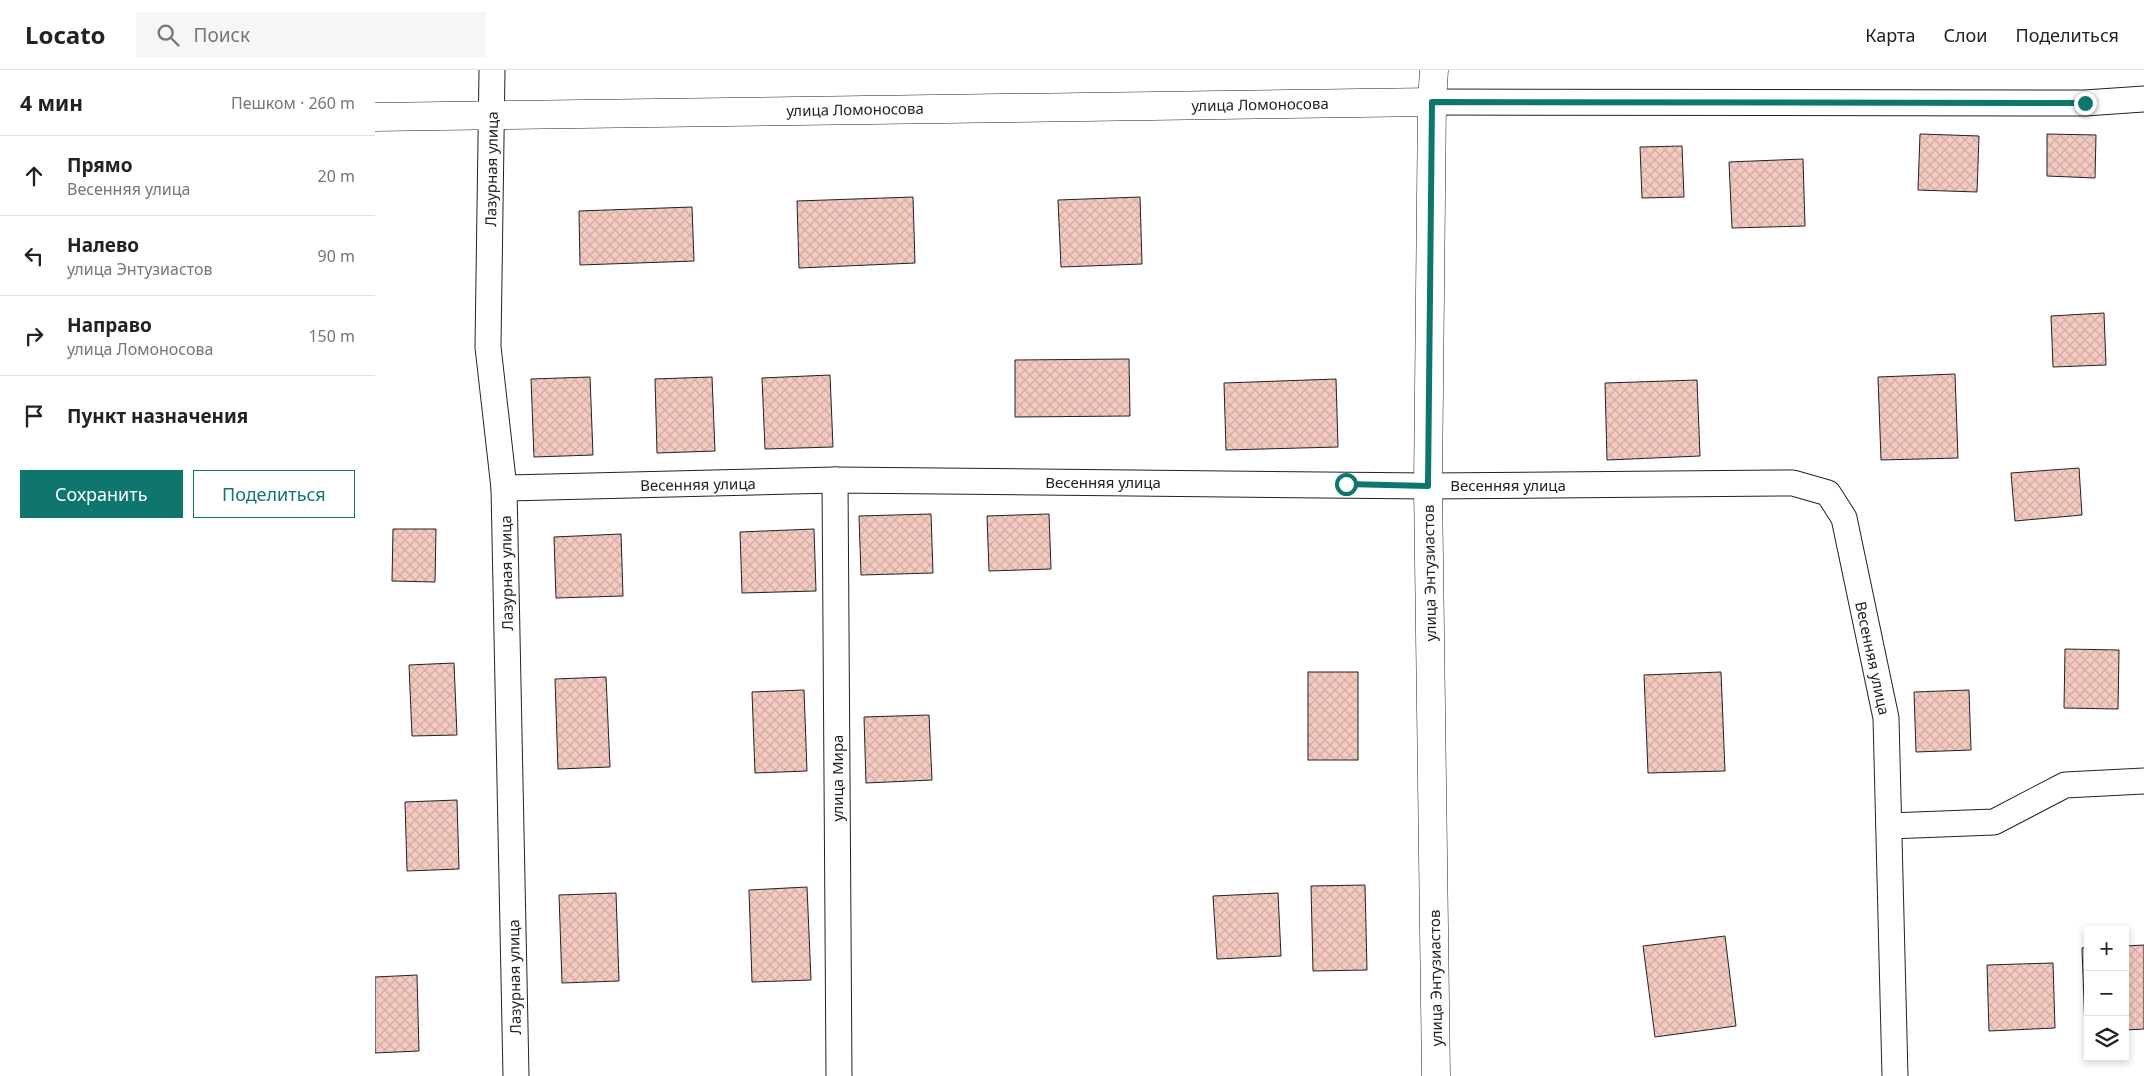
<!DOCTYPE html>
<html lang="ru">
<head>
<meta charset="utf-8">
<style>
  :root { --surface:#fff; --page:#f6f6f6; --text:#222; --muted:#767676; --line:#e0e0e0; --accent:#0f766e }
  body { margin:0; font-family:"Noto Sans",sans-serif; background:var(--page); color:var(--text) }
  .controls { position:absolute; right:15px; bottom:15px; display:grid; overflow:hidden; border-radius:0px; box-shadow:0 2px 8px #0003 }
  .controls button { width:45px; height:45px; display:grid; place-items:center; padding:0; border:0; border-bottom:1px solid var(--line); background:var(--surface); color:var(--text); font:25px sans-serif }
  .stop { position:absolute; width:15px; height:15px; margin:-11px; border:4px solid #0f766e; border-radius:50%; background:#fff }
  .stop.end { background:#0f766e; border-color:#fff; box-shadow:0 1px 5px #0008 }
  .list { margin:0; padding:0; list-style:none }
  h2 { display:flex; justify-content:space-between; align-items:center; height:65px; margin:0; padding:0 20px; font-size:21px }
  h2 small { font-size:16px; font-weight:400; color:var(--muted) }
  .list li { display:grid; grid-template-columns:32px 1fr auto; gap:15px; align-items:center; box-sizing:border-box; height:80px; padding:0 20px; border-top:1px solid var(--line) }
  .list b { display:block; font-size:19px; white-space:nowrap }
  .list p { margin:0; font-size:16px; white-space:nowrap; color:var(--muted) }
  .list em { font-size:16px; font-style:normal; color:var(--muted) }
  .actions { display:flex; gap:10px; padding:15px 20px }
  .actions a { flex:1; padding:11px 0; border:1px solid var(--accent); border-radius:0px; text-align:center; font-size:18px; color:var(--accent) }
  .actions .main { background:var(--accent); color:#fff }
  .icon { flex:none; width:28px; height:28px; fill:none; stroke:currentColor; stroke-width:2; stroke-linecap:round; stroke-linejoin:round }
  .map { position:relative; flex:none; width:1769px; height:1006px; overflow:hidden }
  header { display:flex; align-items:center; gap:30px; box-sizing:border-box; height:70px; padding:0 25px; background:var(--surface); border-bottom:1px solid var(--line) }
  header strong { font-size:24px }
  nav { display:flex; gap:28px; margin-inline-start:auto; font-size:18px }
  .search { width:350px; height:45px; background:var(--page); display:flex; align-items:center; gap:12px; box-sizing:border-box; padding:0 18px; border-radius:0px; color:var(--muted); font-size:19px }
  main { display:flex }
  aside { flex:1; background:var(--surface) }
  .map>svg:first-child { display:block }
  .building { fill:url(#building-cross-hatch); stroke:#222 }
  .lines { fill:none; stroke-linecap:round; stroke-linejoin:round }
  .street-casing { stroke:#222; stroke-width:27 }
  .secondary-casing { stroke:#222; stroke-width:29 }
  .street { stroke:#fff; stroke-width:25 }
  .secondary { stroke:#fff; stroke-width:28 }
  .route { stroke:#0f766e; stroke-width:6 }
  .labels { text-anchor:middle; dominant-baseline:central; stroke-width:4; stroke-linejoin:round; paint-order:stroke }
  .street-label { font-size:15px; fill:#222; stroke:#fff }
</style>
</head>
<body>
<header>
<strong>Locato</strong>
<div class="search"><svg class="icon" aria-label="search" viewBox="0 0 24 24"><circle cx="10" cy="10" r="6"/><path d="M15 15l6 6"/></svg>Поиск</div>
<nav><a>Карта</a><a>Слои</a><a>Поделиться</a></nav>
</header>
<main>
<aside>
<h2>4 мин<small>Пешком · 260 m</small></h2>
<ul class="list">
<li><svg class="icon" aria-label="ahead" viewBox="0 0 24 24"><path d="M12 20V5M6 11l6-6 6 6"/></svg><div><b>Прямо</b><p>Весенняя улица</p></div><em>20 m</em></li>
<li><svg class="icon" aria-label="left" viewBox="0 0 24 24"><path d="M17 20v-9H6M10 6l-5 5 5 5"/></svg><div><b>Налево</b><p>улица Энтузиастов</p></div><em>90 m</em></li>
<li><svg class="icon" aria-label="right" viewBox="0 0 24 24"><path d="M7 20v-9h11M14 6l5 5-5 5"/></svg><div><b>Направо</b><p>улица Ломоносова</p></div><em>150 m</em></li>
<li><svg class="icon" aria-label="arrive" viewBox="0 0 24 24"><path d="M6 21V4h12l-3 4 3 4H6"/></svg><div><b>Пункт назначения</b></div></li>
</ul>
<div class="actions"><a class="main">Сохранить</a><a>Поделиться</a></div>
</aside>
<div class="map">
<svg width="1769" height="1006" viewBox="0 0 1769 1006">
  <defs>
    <pattern id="building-cross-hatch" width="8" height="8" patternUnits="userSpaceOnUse" patternTransform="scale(1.25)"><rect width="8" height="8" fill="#f3c9c0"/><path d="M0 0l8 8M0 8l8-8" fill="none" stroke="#d0aca5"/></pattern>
  </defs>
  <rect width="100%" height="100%" fill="#fff"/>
  <!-- building -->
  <g class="building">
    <path d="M1545,64L1604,66L1602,122L1543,120Z"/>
    <path d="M1672,64L1721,65L1720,108L1672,106Z"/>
    <path d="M1307,76L1309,127L1267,128L1265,77Z"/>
    <path d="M1428,89L1430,156L1357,158L1354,92Z"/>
    <path d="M538,127L540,193L424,198L422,131Z"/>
    <path d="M765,127L767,194L686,197L683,130Z"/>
    <path d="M317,137L319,191L205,195L204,141Z"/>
    <path d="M1729,243L1731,295L1678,297L1676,246Z"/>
    <path d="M754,289L755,346L640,347V290Z"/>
    <path d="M1580,304L1583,388L1506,390L1503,307Z"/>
    <path d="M455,305L458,377L390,379L387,308Z"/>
    <path d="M215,307L218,385L159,387L156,309Z"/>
    <path d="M337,307L340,381L282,383L280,309Z"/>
    <path d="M961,309L963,377L851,380L849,313Z"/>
    <path d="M1322,310L1325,386L1232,390L1230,313Z"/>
    <path d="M1704,398L1707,445L1640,451L1636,403Z"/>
    <path d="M556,444L558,503L486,505L484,446Z"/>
    <path d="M674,444L676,499L614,501L612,446Z"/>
    <path d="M18,459H61L60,512L17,511Z"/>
    <path d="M439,459L441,521L367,523L365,462Z"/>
    <path d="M246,464L248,526L181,528L179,467Z"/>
    <path d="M1690,579L1744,580L1743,639L1689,638Z"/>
    <path d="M79,593L82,665L37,666L34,595Z"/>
    <rect x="933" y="602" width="50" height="88"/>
    <path d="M1346,602L1350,701L1273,703L1269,605Z"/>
    <path d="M231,607L235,697L183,699L180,609Z"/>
    <path d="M429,620L432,701L380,703L377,622Z"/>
    <path d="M1594,620L1596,680L1541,682L1539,622Z"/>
    <path d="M554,645L557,710L491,713L489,647Z"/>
    <path d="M82,730L84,799L32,801L30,732Z"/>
    <path d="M990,815L992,900L938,901L936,816Z"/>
    <path d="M432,817L436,910L377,912L374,820Z"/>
    <path d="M241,823L244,911L187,913L184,825Z"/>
    <path d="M903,823L906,886L842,889L838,826Z"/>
    <path d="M1350,866L1361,956L1280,967L1268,876Z"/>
    <path d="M1769,875V959L1750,960V876Z"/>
    <path d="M1713,877V961H1710L1707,878Z"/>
    <path d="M1678,893L1680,958L1614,961L1612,895Z"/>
    <path d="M42,905L44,981L0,983V907Z"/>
  </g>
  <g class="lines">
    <defs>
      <g id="street">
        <path d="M117,0L113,277L129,418L141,1006"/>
        <path d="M1057,32L1710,33L1769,29"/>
        <path d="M460,410L464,1006"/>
        <path d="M129,418L460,410L1053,416L1418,413L1453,423L1469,448L1511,648L1520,1006"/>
        <path d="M1514,756L1619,752L1690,715L1769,711"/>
      </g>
      <g id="secondary">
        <path d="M1059,0L1057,32L1053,416L1061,1006"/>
        <path d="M0,47L1057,32"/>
      </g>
    </defs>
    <!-- street casing -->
    <use href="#street" class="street-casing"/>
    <!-- secondary casing -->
    <use href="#secondary" class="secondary-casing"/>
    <!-- street -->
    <use href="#street" class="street"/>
    <!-- secondary -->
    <use href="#secondary" class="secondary"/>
  </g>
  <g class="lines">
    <!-- route -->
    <path class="route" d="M971,414L1053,416L1057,32L1710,33"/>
  </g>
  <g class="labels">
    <!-- street labels -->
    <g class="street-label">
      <text transform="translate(885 34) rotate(-1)">улица Ломоносова</text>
      <text transform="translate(480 39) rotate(-1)">улица Ломоносова</text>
      <text transform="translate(116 99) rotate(-89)">Лазурная улица</text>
      <text x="728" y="412">Весенняя улица</text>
      <text transform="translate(323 414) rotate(-1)">Весенняя улица</text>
      <text x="1133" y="415">Весенняя улица</text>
      <text transform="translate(131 503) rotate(-91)">Лазурная улица</text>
      <text transform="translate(1054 503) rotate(-91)">улица Энтузиастов</text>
      <text transform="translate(1498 588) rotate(78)">Весенняя улица</text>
      <text transform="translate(462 708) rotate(-90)">улица Мира</text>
      <text transform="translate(139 907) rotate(-91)">Лазурная улица</text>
      <text transform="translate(1060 908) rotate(-91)">улица Энтузиастов</text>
    </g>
  </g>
</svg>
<div class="controls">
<button>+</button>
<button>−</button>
<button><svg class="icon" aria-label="layers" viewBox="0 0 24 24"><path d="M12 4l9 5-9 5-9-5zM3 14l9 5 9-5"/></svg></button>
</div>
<div class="stop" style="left:971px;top:414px"></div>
<div class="stop end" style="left:1710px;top:33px"></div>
</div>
</main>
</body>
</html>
